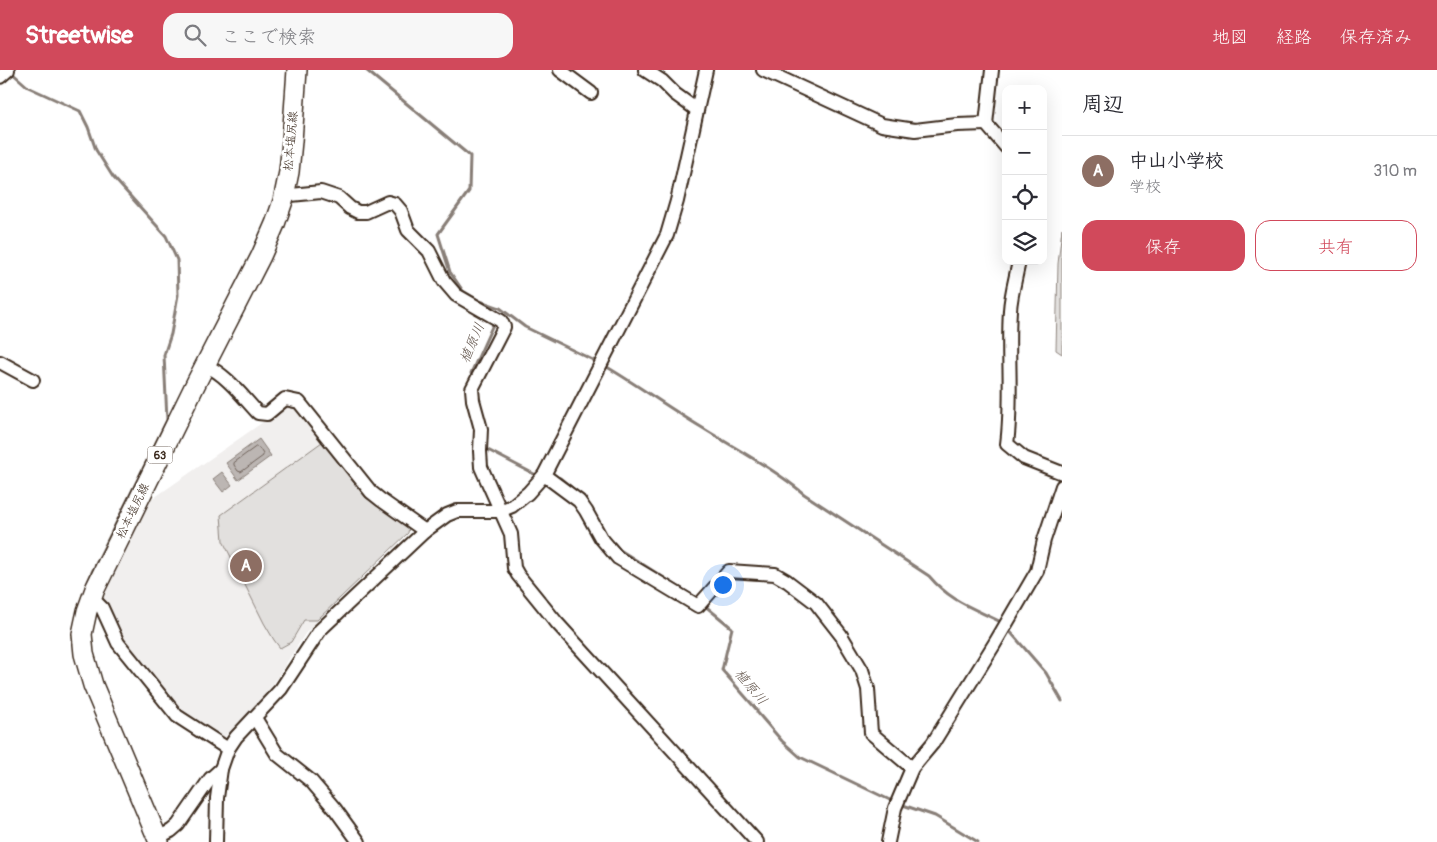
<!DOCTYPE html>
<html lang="ja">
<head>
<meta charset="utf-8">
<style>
  :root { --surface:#fff; --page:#f7f7f7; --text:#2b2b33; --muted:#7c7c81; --line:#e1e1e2; --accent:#d1495b }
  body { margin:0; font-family:Pangolin,"Klee One",sans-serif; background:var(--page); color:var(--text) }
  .controls { position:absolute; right:15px; top:15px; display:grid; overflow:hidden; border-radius:10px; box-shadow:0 5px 20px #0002 }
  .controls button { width:45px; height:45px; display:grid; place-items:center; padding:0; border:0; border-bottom:1px solid var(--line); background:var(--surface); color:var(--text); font:25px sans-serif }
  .you { position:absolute; left:722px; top:514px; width:18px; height:18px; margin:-12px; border:4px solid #fff; border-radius:50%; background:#1a73e8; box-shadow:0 0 0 8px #1a73e833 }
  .badge { display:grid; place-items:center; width:32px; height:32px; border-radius:50%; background:var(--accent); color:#fff; font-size:16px; font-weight:700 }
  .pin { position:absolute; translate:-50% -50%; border:2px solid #fff; box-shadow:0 1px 5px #0006 }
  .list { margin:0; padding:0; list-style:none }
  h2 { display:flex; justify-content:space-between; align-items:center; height:65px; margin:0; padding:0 20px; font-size:21px }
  h2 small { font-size:16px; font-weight:400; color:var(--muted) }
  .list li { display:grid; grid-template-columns:32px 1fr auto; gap:15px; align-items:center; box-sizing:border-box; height:70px; padding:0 20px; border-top:1px solid var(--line) }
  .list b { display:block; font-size:19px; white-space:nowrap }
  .list p { margin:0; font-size:16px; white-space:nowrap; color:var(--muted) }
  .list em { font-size:16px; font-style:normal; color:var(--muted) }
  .actions { display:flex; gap:10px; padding:15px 20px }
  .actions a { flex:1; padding:11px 0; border:1px solid var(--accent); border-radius:15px; text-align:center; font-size:18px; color:var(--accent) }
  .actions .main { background:var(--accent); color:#fff }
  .icon { flex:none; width:28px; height:28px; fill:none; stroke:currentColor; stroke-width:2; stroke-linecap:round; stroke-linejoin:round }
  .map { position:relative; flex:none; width:1062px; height:772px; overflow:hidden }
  header { display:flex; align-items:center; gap:30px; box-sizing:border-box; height:70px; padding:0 25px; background:var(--accent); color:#fff }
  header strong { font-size:24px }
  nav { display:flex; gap:28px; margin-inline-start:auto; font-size:18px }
  .search { width:350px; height:45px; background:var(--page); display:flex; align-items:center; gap:12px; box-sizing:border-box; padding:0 18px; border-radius:15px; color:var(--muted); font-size:19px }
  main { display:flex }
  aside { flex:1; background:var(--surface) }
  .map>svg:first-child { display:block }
  .built { fill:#f1efee }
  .green { fill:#e2e0de; stroke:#8e857e }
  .water { fill:#bcb6b3; stroke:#887e77 }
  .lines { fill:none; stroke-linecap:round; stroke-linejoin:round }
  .shore { stroke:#6f625a; stroke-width:1 }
  .stream { stroke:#887e77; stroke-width:3 }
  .street-casing { stroke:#3b2a1e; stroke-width:16 }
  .primary-casing { stroke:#3b2a1e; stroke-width:22 }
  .street { stroke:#fff; stroke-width:12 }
  .primary { stroke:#fff; stroke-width:19 }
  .labels { text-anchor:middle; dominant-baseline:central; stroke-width:5; stroke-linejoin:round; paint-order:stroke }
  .shield { fill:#fff; stroke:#766a62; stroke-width:1 }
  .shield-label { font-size:11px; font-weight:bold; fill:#3b2a1e }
  .street-label { font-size:12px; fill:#3b2a1e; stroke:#fff }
  .water-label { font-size:14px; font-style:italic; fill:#685b52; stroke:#fff }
</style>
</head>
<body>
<header>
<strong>Streetwise</strong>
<div class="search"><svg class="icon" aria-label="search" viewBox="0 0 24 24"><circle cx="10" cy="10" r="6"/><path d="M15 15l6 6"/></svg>ここで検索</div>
<nav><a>地図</a><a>経路</a><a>保存済み</a></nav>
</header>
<main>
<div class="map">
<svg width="1062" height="772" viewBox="0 0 1062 772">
  <rect width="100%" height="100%" fill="#fff"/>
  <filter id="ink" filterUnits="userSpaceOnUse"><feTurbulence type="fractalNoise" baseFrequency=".02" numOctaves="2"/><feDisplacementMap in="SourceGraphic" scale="10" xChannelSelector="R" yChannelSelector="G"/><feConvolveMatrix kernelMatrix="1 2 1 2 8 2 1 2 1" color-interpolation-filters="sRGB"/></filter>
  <g filter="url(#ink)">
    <!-- built -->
    <path class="built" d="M286,336L295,338L366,428L409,456L408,463L317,551L305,564L275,611L257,635L220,671L181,646L120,570L103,529L148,432Z"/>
    <!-- green -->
    <g class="green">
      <path d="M1062,158V284L1056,280L1058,194Z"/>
      <path d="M322,372L366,428L409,456L408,463L317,550H304L291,572L280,578L274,570L264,553L223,471L221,445Z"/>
    </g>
    <!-- water -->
    <g class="water">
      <path d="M259,369L271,386L238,410L226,393Z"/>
      <path d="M222,402L232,415L223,422L213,409Z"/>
    </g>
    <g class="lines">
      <!-- shore -->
      <path class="shore" d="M256,377L259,378L263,384V386L241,402L238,401L234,395V393Z"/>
      <!-- stream -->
      <g class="stream">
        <path d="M366,0L470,86L469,121L438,164L450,202L463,221L480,231L500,238L525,257L595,291"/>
        <path d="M11,2L28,17L80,41L88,57L96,80L113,107L166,166L177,190L178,225L171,264L164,285L167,350L92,502L86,516"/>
        <path d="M607,297C639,316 669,338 701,357C736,379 773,398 804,424L929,506C952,533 974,538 1003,553"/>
        <path d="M473,309L471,303L495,250"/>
        <path d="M478,324L481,338"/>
        <path d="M484,378L536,405"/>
        <path d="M556,407L560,408L571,417"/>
        <path d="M614,473L620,480L693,526"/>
        <path d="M704,535L732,558L722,600L757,640V642L782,671L800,687L894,732"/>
        <path d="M1007,558L1046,603L1062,631"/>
        <path d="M900,734L935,746L978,772"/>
      </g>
      <defs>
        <g id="street">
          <path d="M560,0L591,23"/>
          <path d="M645,0L662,11L675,24L697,40"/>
          <path d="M763,0L882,55L915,60L957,55L986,54"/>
          <path d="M992,0L986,54L1006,77"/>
          <path d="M0,7L8,0"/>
          <path d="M284,124L291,125L321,122L339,128L350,138L358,142H366L388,132L395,134L401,141L408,160L429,181L444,211L456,225L501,251L504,257L472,319L473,330L481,359L480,381L481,397L511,464L514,498L518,505L557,553L757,772"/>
          <path d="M1019,191C1016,207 1011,224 1010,240C1007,285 1013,329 1007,374L1024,388L1062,403"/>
          <path d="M0,292L33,310"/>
          <path d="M205,295C227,305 242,326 258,343L267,344L285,329L299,332L371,422L381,430L425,461"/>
          <path d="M544,405L579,431L586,441L601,468L618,488L698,536L729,501L775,504L787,511L816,533L841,565L862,600L868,619L871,663L912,698"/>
          <path d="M92,528L102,538L118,573L177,646L228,679"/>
          <path d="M255,648L277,684L311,711L335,739L359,772"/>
          <path d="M157,768L171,761L178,755L210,709L221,699"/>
          <path d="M216,772L217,728L221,699L228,679L236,667L281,619L320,560L425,461L447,445L457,441H500L512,436L528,423L544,405L667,165L677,131L706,0"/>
          <path d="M888,772L895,738L912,698L933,673L995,573L1037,501L1044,470L1062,416"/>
        </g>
        <path id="primary" d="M159,772L93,615L84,584L82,564L87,541L95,519L197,311L261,186L275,154L283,131L289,102L292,71L297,0"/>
      </defs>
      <!-- street casing -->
      <use href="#street" class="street-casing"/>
      <!-- primary casing -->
      <use href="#primary" class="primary-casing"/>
      <!-- street -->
      <use href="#street" class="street"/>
      <!-- primary -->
      <use href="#primary" class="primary"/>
    </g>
  </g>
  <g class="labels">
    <!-- shield labels -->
    <rect class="shield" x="147.5" y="376.5" width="25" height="17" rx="4"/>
    <g class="shield-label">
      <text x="160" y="385">63</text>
    </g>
    <!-- street labels -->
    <g class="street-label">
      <text transform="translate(291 71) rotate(-85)">松本塩尻線</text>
      <text transform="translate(133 441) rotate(-64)">松本塩尻線</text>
    </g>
    <!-- water labels -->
    <g class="water-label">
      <text transform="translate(472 273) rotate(-67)">植原川</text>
      <text transform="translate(751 617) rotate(50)">植原川</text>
    </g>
  </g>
</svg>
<div class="controls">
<button>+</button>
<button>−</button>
<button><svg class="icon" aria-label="locate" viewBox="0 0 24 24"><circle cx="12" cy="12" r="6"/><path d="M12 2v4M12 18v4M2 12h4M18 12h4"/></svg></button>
<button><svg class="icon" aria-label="layers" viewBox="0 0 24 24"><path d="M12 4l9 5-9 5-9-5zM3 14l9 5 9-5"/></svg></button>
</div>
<div class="you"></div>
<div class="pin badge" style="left:246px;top:496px;background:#8d6e63">A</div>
</div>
<aside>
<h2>周辺<small></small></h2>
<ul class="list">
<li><span class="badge" style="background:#8d6e63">A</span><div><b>中山小学校</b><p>学校</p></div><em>310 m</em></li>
</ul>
<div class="actions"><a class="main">保存</a><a>共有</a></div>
</aside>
</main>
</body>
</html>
